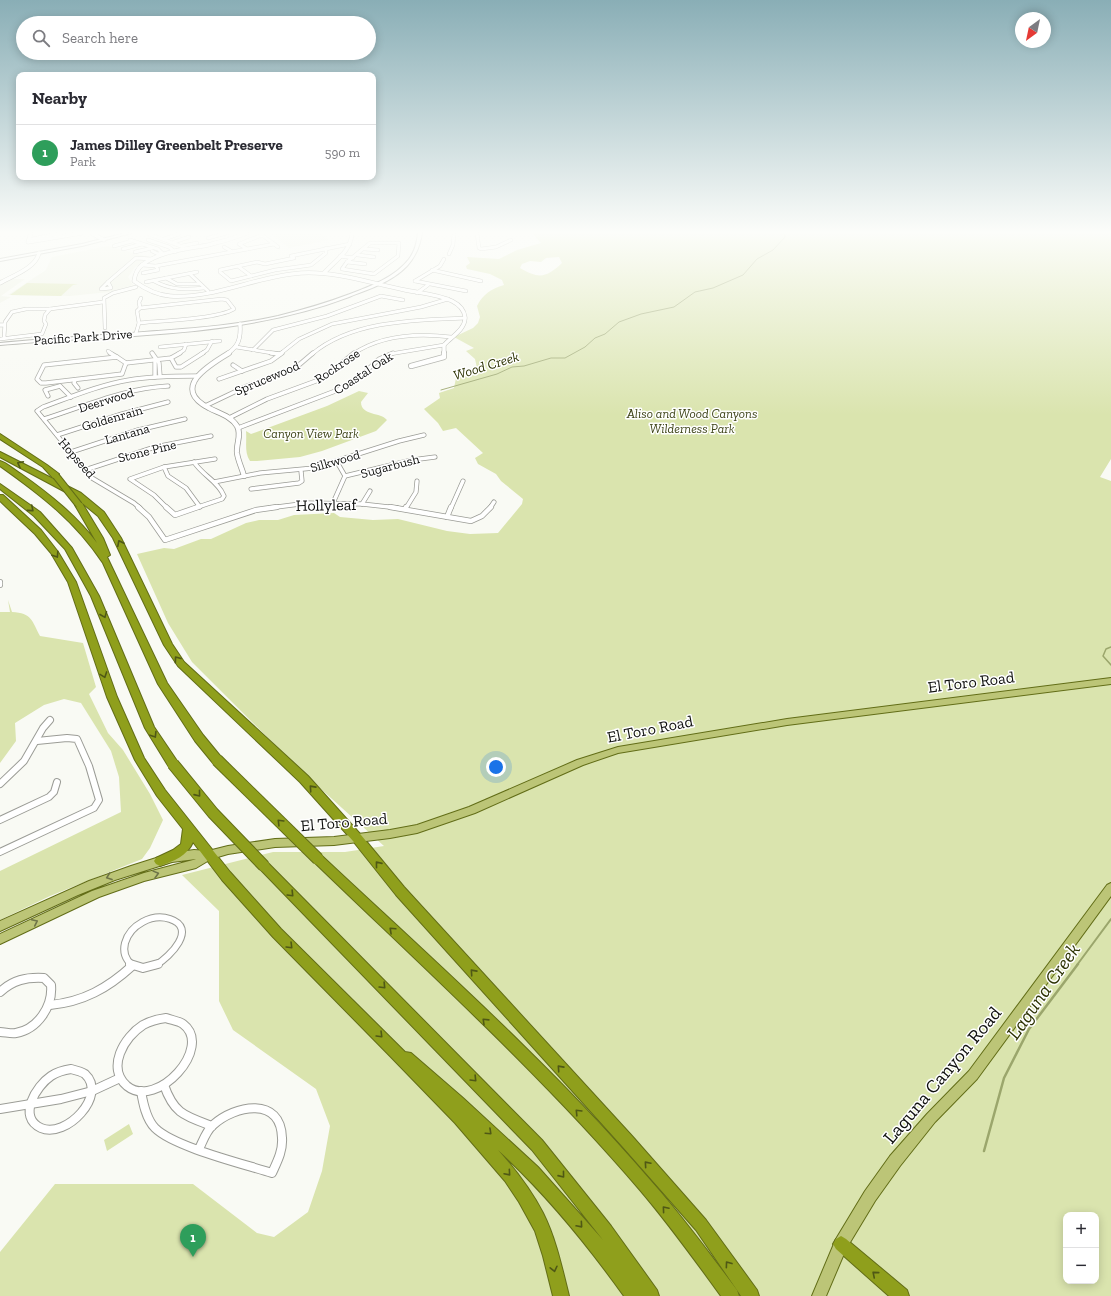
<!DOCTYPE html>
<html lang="en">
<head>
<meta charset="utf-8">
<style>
  :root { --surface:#fff; --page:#f7f7f7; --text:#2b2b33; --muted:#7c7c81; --line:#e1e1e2; --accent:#2563eb }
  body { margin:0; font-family:"Zilla Slab",serif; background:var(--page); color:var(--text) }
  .controls { position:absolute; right:12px; bottom:12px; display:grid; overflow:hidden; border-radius:8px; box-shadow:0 2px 10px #0003 }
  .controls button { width:36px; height:36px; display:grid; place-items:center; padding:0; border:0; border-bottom:1px solid var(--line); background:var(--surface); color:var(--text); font:20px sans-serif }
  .compass { position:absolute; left:1015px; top:12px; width:36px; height:36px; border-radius:50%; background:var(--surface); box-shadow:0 2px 10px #0003; rotate:213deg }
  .you { position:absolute; left:496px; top:767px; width:14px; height:14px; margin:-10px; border:3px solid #fff; border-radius:50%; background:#1a73e8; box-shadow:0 0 0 6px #1a73e833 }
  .badge { display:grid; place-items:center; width:26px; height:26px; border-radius:50%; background:var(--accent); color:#fff; font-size:13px; font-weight:700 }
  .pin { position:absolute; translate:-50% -33px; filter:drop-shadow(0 1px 2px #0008) }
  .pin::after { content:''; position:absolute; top:21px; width:14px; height:12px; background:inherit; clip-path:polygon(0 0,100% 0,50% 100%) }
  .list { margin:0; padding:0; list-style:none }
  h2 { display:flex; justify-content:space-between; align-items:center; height:52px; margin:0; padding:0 16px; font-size:17px }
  h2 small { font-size:13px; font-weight:400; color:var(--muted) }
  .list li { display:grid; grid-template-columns:26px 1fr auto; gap:12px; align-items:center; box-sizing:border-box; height:56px; padding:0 16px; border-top:1px solid var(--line) }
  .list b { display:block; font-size:15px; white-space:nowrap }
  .list p { margin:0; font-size:13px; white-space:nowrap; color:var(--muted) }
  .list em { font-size:13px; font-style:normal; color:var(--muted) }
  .icon { flex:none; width:22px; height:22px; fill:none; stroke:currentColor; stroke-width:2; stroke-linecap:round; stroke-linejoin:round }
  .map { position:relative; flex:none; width:1111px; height:1296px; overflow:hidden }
  .search { position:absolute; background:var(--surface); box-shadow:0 2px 10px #0003; left:16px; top:16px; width:360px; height:44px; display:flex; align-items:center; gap:10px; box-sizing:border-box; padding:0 14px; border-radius:22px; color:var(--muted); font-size:15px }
  .panel { position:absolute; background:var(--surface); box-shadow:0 2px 10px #0003; left:16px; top:72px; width:360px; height:108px; border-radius:8px }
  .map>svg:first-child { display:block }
  .built { fill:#eff2e4 }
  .green { fill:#dae4ae; fill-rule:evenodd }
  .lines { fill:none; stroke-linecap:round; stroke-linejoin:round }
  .stream-far3 { stroke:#9ba66c; stroke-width:1 }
  .stream-far2 { stroke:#9ba66c; stroke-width:1.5 }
  .stream-far1 { stroke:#9ba66c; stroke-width:2 }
  .stream { stroke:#9ba66c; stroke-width:2.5 }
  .minor-far4-casing { stroke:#9b9c96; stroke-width:4 }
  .minor-far3-casing { stroke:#9b9c96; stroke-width:5 }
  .minor-far2-casing { stroke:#9b9c96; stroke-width:6 }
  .minor-far1-casing { stroke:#9b9c96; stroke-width:8 }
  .minor-casing { stroke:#9b9c96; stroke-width:10 }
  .tertiary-far1-casing { stroke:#9b9c96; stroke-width:4.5 }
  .tertiary-casing { stroke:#9b9c96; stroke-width:6 }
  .secondary-casing { stroke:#9b9c96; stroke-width:2 }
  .primary-casing { stroke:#626d17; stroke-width:2 }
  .motorway-casing { stroke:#626d17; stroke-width:2 }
  .minor-far4 { stroke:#fff; stroke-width:3 }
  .minor-far3 { stroke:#fff; stroke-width:3.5 }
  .minor-far2 { stroke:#fff; stroke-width:4.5 }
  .minor-far1 { stroke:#fff; stroke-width:6 }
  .minor { stroke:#fff; stroke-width:8 }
  .tertiary-far1 { stroke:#fff; stroke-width:3.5 }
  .tertiary { stroke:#fff; stroke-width:4.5 }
  .secondary { fill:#fff; fill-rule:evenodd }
  .primary { fill:#bcc577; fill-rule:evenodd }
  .motorway { fill:#8f9f1c; fill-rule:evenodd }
  .motorway-bridge-far1-casing { stroke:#626d17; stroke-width:8; stroke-linecap:butt }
  .motorway-bridge-casing { stroke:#626d17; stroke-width:13; stroke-linecap:butt }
  .motorway-bridge-far1 { stroke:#8f9f1c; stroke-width:6 }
  .motorway-bridge { stroke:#8f9f1c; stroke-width:11 }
  .oneway { stroke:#4f5815 }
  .oneway2 { stroke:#6e7448 }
  .labels { text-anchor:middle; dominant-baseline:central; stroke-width:3; stroke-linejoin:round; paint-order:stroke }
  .far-street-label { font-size:13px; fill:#0f100e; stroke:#fff }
  .far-park-label { font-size:13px; font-style:italic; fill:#3e4418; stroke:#fff }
  .far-water-label { font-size:14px; font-style:italic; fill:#2d3304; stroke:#fff }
  .street-label { font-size:16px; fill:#0f100e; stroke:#fff }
  .near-street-label { font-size:19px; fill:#0f100e; stroke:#fff }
  .near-water-label { font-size:20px; font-style:italic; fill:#2d3304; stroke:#fff }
</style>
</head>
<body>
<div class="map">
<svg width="1111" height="1296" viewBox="0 0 1111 1296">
  <rect width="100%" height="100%" fill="#f9faf4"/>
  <!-- built -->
  <g class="built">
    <path d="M270,233H322L329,240L289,248Z"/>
    <path d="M108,246L152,258L135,267L128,277L133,285L109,292L70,296L8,295L46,270L52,257Z"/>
    <path d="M0,279H25L1,296L11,297L0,303Z"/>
  </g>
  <!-- green -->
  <g class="green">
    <path d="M532,233H1111V459L1100,477L1111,481V1296H0V1252L55,1184H193L257,1233L274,1237L308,1212L322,1171L330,1126L316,1089L233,1030L219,1001V911L182,875L273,852H345L384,846L300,770L192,662L168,623L137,554L164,548L174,549L201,539H211L246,523L259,520H278L294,515L334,513L340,517L373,520L398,519L447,531L470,534L498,533L522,504L523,499L501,481L496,474L478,464L475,458L483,453L456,428L443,431L438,423L424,409L440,398L439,393L454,388L456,378L471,374L477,368L475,359L466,351L474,348L454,337L473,328L478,323L480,317L477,306C483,294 491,289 504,285L502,280L490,274L467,269L466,266L470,263L467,257L499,259L517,250L541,243ZM559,257L562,263C546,278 539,279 520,268L522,264L530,261L541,262L546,258ZM1066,1215H1096V1281H1066Z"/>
    <path d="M27,283L78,284L73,285L61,296L10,295Z"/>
    <path d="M359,391L368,393L361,402C361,416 381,412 387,420L376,431L322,451L300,457L257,461H250C244,452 247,442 246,431L251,434L327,406Z"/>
    <path d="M8,600L12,612C32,613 32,621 40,636L83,643L96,687L89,694L108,733L123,750L150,794L163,820L150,848L142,859L50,896L0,920V871L121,812L119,777L111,751L81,703L64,699L44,705L15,723L16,741L0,763V612H10Z"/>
    <path d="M129,1124L133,1134L107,1151L104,1140Z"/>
  </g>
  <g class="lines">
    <!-- stream-far3 -->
    <path class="stream-far3" d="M441,390L497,374L512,367L524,366L551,358H565L585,347L595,338L605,334L619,322L641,314L674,307L695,292L713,288L743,275L757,259L773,250L785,237L784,233"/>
    <!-- stream-far2 -->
    <path class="stream-far2" d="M1111,647L1106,649L1103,656L1111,665"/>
    <!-- stream-far1 -->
    <path class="stream-far1" d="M1077,965L1111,919"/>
    <!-- stream -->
    <path class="stream" d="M984,1151L1004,1078L1029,1029L1078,964"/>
    <defs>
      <g id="minor-far4">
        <path d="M477,233L479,248L481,249L496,247L511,240"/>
        <path d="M149,234L183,247"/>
        <path d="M208,238L227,233"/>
        <path d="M32,239L62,233"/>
        <path d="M164,239L179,234"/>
        <path d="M130,240L158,249L162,253"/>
        <path d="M148,240L169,247L175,252"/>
        <path d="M174,242L189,237"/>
        <path d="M370,243H399L398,256L374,274L342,269L347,262Z"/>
        <path d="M114,246L132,241"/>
        <path d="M182,246L197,243"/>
        <path d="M224,247L231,251"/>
        <path d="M123,249L142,244"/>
        <path d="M247,249L239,244L262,235L278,247"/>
        <path d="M365,249L378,250"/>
        <path d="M152,251L158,254L162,253"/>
        <path d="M135,252L152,248"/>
        <path d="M449,254L453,245L454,233"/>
        <path d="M358,255L374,257"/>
        <path d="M291,256L350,244"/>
        <path d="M340,256L353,258"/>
        <path d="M294,258L265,264L257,262L220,270V272L231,281L275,270L311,265L326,253V248"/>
        <path d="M347,262L365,264"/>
        <path d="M142,265L156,266L274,244"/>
        <path d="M239,267L251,276"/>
        <path d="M432,270L481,281"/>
        <path d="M143,273L158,270L156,266"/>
        <path d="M190,274L208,291"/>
        <path d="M166,278L177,284H200"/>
        <path d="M154,281C170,290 186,290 204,288"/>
        <path d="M415,281L466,291"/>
        <path d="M415,281L440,266L444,259"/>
        <path d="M108,282L111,288L101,289Z"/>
        <path d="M108,282L136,258L152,259"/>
        <path d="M146,282L197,272"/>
        <path d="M417,293L428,285"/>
        <path d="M50,309L103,302"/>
        <path d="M139,323C161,321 217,319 234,309L227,300L222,299L140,308"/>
        <path d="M105,328L104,298L113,293L136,287"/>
        <path d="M136,333L139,323L137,311L140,308L139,302L141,298"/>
        <path d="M0,339L42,334L46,324L44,321L45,315L50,309H26L12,312L5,322L4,338"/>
        <path d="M160,347L220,341"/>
        <path d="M236,347L278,354"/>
        <path d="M253,350L273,330L327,316L381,296L403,300"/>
        <path d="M108,351L112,354"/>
        <path d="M178,354L184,350L186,344"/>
        <path d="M201,354L207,350L212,341"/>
        <path d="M280,354L299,339L332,324L421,307L448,299"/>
        <path d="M312,354C352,320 416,320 465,318"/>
        <path d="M353,354C381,335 418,333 451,337"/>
        <path d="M390,354L444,345"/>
      </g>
      <g id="minor-far3">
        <path d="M110,353L117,357"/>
        <path d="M152,353L159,363L160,376"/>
        <path d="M271,353L280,354"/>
        <path d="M117,357L126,363L122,374L46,383H41L37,379L44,365Z"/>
        <path d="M171,358L176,367H181L203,353"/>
        <path d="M155,360V377"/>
        <path d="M126,363L171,358L180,353"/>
        <path d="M233,365L242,371"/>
        <path d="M219,379L271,361L282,353"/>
        <path d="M75,380L74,383L78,388"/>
        <path d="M60,386L71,397"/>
        <path d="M48,396L45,390L60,386"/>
        <path d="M205,406L247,386L293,370L313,353"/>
        <path d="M229,418L267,399L316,381L331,372L354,353"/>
        <path d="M44,419C85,406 125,388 168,386"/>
        <path d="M238,428L338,390L361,376L379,359L393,353"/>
        <path d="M57,435L122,414L168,402"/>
        <path d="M71,452L138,430L185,419"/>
        <path d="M194,462C202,475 218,481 224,496L222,499L195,508"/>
        <path d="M164,467L168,476L186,488L200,507"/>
        <path d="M85,470L155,447L211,436"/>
        <path d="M345,476L412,460L435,457"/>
        <path d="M214,482L260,473L314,468L399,441L424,435"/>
        <path d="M251,489L299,483L302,481L301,471"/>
        <path d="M333,503L345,476L337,462"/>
        <path d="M362,504L370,491"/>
        <path d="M140,508L134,503L92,478L37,411L43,407C71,397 99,385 129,380C152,376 174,376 197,376"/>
        <path d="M167,508L154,495L130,479L164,467L215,459"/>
        <path d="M269,508L308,503L362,504L398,508"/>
        <path d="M406,508L416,492L417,481"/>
        <path d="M451,508L463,481"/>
        <path d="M490,508L494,502"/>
      </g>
      <g id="minor-far2">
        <path d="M138,507L149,517L165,540L256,510L277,507"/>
        <path d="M166,507L175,515L198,507"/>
        <path d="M390,507L471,521L482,516L491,507"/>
        <path d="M405,509L406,507"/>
        <path d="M447,517L451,507"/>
        <path d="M0,582V585"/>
      </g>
      <g id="minor-far1">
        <path d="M0,784L24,761L43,728L50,720"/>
        <path d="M0,820L49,797L54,792L57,782"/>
        <path d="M0,852L94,808L99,800L89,766L77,739L67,738L37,741"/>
        <path d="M132,965C125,959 123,951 125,943C130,925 152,913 170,919C198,928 170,957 156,965"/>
      </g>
      <g id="minor">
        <path d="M130,964L143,968L158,964"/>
        <path d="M0,992C13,980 26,977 44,978L51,985C53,1006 38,1029 16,1033C11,1034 5,1032 0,1032"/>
        <path d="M50,1005C83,1002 108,988 132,966"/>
        <path d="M166,1018C171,1020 179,1021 183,1024C214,1047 157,1110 127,1086C106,1068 124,1037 143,1025C150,1021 158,1019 166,1018Z"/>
        <path d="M71,1069C75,1070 82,1072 85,1074C108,1095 66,1139 41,1128C17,1117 36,1086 51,1076C57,1072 64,1070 71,1069Z"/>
        <path d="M164,1085C174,1114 185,1116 212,1126"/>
        <path d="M141,1091C143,1103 146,1119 155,1128C174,1147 244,1164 272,1173C277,1162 283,1151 282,1138C281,1096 235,1105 213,1125C206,1131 203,1141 199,1149"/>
        <path d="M0,1109L61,1099L92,1091L120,1078"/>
      </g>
      <g id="tertiary-far1">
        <path d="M31,233L28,242L82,233"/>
        <path d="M91,233L104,240"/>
        <path d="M247,233C234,238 221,242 208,245C187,249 160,251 142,265C137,269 135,274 134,281C145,289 156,295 170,296C215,299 256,276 301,273C336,271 370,283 405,290C420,293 437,294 452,301C458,304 464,309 465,317C466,329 451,337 444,345V354"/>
        <path d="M324,273C336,260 351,251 352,233"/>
        <path d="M0,283C12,276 36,268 39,253"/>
        <path d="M0,325H4"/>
        <path d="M227,354C239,346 241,338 240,324"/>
      </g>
      <g id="tertiary">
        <path d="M229,353C209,365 170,388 209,408C218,413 231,416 237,426C242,435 236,443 237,453C238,461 242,468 244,476"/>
        <path d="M411,366L444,357V353"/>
      </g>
      <g id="secondary">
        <path d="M125,233H132L82,246L0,261V259L82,244Z"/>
        <path d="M418,233H422C420,246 416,256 407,266C392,282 369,289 349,297C238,339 117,334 0,345V343C52,338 105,335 157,331C197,328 238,325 278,316C302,310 326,303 350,294C371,286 395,277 409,259C415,251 417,242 418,233Z"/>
      </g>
      <g id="primary">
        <path d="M1111,678V684L787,725L618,753L583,765L475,813L417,833L390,838L334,845L275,847L228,854L211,859L196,868L144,881L99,897L0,944V934L92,891L144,873L193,860L196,859L172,862L115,880L78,895L0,931V921L89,881L131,866L172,853L194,850L208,851L228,846L275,839L334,837L390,830L417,825L469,807L577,760L618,747L787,719Z"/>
        <path d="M1111,883V896L977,1079L935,1122L900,1166L875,1201L846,1249L826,1296H812L836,1239L865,1191L890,1156L927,1114L969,1071L1107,885Z"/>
      </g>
      <g id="motorway">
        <path d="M0,434L47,465L59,474V478H53L43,467L0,439Z"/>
        <path d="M0,452L81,493L104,512L121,538L172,644L184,662L308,776L361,835L404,887L632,1136L706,1220L757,1290L759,1296H741L696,1230L622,1146L396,895L353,841L300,782L178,666L164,645L113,538L98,516L75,497L0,457Z"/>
        <path d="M0,461C7,463 14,470 21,474C49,494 76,515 97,543L75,505L76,503H82L103,538L110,555L107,557L167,683L203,735L221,757L222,760L221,763L217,764L213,763L195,741L158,684L103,563C75,521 41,495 0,466Z"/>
        <path d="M0,484L40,512L72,548L99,596L154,727L177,761L178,764L177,767L173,768L169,767L145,728L91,596L65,549L34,516L0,489Z"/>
        <path d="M0,495H3L41,530L58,552L76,582L117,697L144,758L165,790L230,872L281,929L405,1052L411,1053L463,1098L538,1167L603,1240L532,1150L260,869L258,866L260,863L264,861L268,863L542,1140L611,1226L657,1290L659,1296H624C586,1243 546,1194 498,1150C515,1169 531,1190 543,1213C556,1239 562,1268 569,1296H553L543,1256L535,1231L519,1202L505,1181L455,1123L391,1057L273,937L222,880L193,842C187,856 174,861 160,866L156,864L154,861L156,858L173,850L181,844L183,829L157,796L135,760L107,697L68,582L51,553L35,534L0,501Z"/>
        <path d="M318,854L322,856C434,961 551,1064 651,1181C682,1216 709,1253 737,1290L739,1296H721C695,1260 669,1224 640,1190C540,1073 425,969 314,862L312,859L314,856Z"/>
        <path d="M841,1236L846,1239L907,1290L909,1296H889L836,1249L833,1244L836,1239Z"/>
      </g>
    </defs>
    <!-- minor-far4 casing -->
    <use href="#minor-far4" class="minor-far4-casing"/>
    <!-- minor-far3 casing -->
    <use href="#minor-far3" class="minor-far3-casing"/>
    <!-- minor-far2 casing -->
    <use href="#minor-far2" class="minor-far2-casing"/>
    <!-- minor-far1 casing -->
    <use href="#minor-far1" class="minor-far1-casing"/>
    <!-- minor casing -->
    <use href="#minor" class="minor-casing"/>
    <!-- tertiary-far1 casing -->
    <use href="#tertiary-far1" class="tertiary-far1-casing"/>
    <!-- tertiary casing -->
    <use href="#tertiary" class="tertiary-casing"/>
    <!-- secondary casing -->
    <use href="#secondary" class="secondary-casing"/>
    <!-- primary casing -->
    <use href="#primary" class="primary-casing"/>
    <!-- motorway casing -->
    <use href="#motorway" class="motorway-casing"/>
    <!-- minor-far4 -->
    <use href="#minor-far4" class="minor-far4"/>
    <!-- minor-far3 -->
    <use href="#minor-far3" class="minor-far3"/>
    <!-- minor-far2 -->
    <use href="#minor-far2" class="minor-far2"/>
    <!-- minor-far1 -->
    <use href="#minor-far1" class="minor-far1"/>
    <!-- minor -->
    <use href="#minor" class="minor"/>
    <!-- tertiary-far1 -->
    <use href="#tertiary-far1" class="tertiary-far1"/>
    <!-- tertiary -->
    <use href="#tertiary" class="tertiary"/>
    <!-- secondary -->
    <use href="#secondary" class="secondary"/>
    <!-- primary -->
    <use href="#primary" class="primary"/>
    <!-- motorway -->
    <use href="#motorway" class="motorway"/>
    <defs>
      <path id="motorway-bridge-far1" d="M56,476L79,505"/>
      <g id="motorway-bridge">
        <path d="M217,760L318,859"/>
        <path d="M173,764L213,813L264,866"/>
      </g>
    </defs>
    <!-- motorway-bridge-far1 casing -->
    <use href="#motorway-bridge-far1" class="motorway-bridge-far1-casing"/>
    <!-- motorway-bridge casing -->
    <use href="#motorway-bridge" class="motorway-bridge-casing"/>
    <!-- motorway-bridge-far1 -->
    <use href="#motorway-bridge-far1" class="motorway-bridge-far1"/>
    <!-- motorway-bridge -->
    <use href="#motorway-bridge" class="motorway-bridge"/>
  </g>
  <!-- one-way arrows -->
  <defs><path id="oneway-chevron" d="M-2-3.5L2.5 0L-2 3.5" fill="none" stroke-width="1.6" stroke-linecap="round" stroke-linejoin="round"/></defs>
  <g class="oneway">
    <use href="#oneway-chevron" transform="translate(20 464) rotate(-152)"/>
    <use href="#oneway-chevron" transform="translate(31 509) rotate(40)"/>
    <use href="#oneway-chevron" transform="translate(120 543) rotate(-117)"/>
    <use href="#oneway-chevron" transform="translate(56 555) rotate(57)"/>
    <use href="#oneway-chevron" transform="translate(104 615) rotate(68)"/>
    <use href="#oneway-chevron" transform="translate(177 659) rotate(-126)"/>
    <use href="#oneway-chevron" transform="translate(104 675) rotate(70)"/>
    <use href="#oneway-chevron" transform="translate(154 735) rotate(58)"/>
    <use href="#oneway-chevron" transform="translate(312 788) rotate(-132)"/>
    <use href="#oneway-chevron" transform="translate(198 794) rotate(51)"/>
    <use href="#oneway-chevron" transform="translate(280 822) rotate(-135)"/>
    <use href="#oneway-chevron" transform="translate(378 864) rotate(-129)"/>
    <use href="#oneway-chevron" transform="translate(291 894) rotate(46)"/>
    <use href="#oneway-chevron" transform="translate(392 930) rotate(-137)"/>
    <use href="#oneway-chevron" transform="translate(290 946) rotate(45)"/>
    <use href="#oneway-chevron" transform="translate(473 972) rotate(-132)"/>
    <use href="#oneway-chevron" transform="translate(383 986) rotate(46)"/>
    <use href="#oneway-chevron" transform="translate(485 1021) rotate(-136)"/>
    <use href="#oneway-chevron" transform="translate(380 1035) rotate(45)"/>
    <use href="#oneway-chevron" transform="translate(560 1068) rotate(-132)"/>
    <use href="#oneway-chevron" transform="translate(474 1079) rotate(46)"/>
    <use href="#oneway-chevron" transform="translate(578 1112) rotate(-134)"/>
    <use href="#oneway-chevron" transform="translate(489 1132) rotate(43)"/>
    <use href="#oneway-chevron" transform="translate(647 1164) rotate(-131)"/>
    <use href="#oneway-chevron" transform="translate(508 1173) rotate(49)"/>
    <use href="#oneway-chevron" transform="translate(562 1175) rotate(51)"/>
    <use href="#oneway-chevron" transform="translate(665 1209) rotate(-130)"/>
    <use href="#oneway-chevron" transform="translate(580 1225) rotate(49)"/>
    <use href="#oneway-chevron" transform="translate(728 1264) rotate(-126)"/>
    <use href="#oneway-chevron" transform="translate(554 1269) rotate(77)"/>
    <use href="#oneway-chevron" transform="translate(875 1274) rotate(-140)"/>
  </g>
  <g class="oneway2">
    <use href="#oneway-chevron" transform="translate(156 874) rotate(-15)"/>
    <use href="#oneway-chevron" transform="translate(109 877) rotate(160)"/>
    <use href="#oneway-chevron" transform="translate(35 922) rotate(-25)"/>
  </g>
  <!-- sky -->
  <linearGradient id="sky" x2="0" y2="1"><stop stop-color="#89aeb6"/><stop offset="0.56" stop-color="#fcfdfa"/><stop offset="1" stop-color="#fcfdfa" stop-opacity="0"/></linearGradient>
  <rect width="1111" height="415" fill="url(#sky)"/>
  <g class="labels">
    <!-- far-street labels -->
    <g class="far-street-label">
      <text transform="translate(83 337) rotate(-4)">Pacific Park Drive</text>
      <text transform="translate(337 366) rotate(-34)">Rockrose</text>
      <text transform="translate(363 373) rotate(-33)">Coastal Oak</text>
      <text transform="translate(267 378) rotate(-23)">Sprucewood</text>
      <text transform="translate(106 400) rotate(-17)">Deerwood</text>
      <text transform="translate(112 418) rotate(-16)">Goldenrain</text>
      <text transform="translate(127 434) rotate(-16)">Lantana</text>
      <text transform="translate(147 451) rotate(-14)">Stone Pine</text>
      <text transform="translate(77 458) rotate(49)">Hopseed</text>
      <text transform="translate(335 461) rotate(-16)">Silkwood</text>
      <text transform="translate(390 466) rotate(-15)">Sugarbush</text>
    </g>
    <!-- far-park labels -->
    <g class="far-park-label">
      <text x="692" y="413">Aliso and Wood Canyons<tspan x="692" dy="15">Wilderness Park</tspan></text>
      <text x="311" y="433">Canyon View Park</text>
    </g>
    <!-- far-water labels -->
    <g class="far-water-label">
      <text transform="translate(486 366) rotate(-17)">Wood Creek</text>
    </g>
    <!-- street labels -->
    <g class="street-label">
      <text transform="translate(326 505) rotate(-1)">Hollyleaf</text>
      <text transform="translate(971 682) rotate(-7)">El Toro Road</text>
      <text transform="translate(650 729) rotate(-11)">El Toro Road</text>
      <text transform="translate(344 822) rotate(-5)">El Toro Road</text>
    </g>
    <!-- near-street labels -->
    <g class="near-street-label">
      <text transform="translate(942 1075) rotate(-50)">Laguna Canyon Road</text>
    </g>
    <!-- near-water labels -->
    <g class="near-water-label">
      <text transform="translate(1043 991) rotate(-55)">Laguna Creek</text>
    </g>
  </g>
</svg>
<div class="controls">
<button>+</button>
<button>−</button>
</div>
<svg class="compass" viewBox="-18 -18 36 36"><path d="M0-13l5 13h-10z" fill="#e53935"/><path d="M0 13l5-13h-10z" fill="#7c7c81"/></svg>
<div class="you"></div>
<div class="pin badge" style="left:193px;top:1257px;background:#2e9e5b">1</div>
<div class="search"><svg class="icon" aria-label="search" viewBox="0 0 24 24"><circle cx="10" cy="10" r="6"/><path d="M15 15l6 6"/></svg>Search here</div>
<section class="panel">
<h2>Nearby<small></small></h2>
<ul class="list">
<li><span class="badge" style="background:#2e9e5b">1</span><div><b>James Dilley Greenbelt Preserve</b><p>Park</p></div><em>590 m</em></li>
</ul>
</section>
</div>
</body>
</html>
